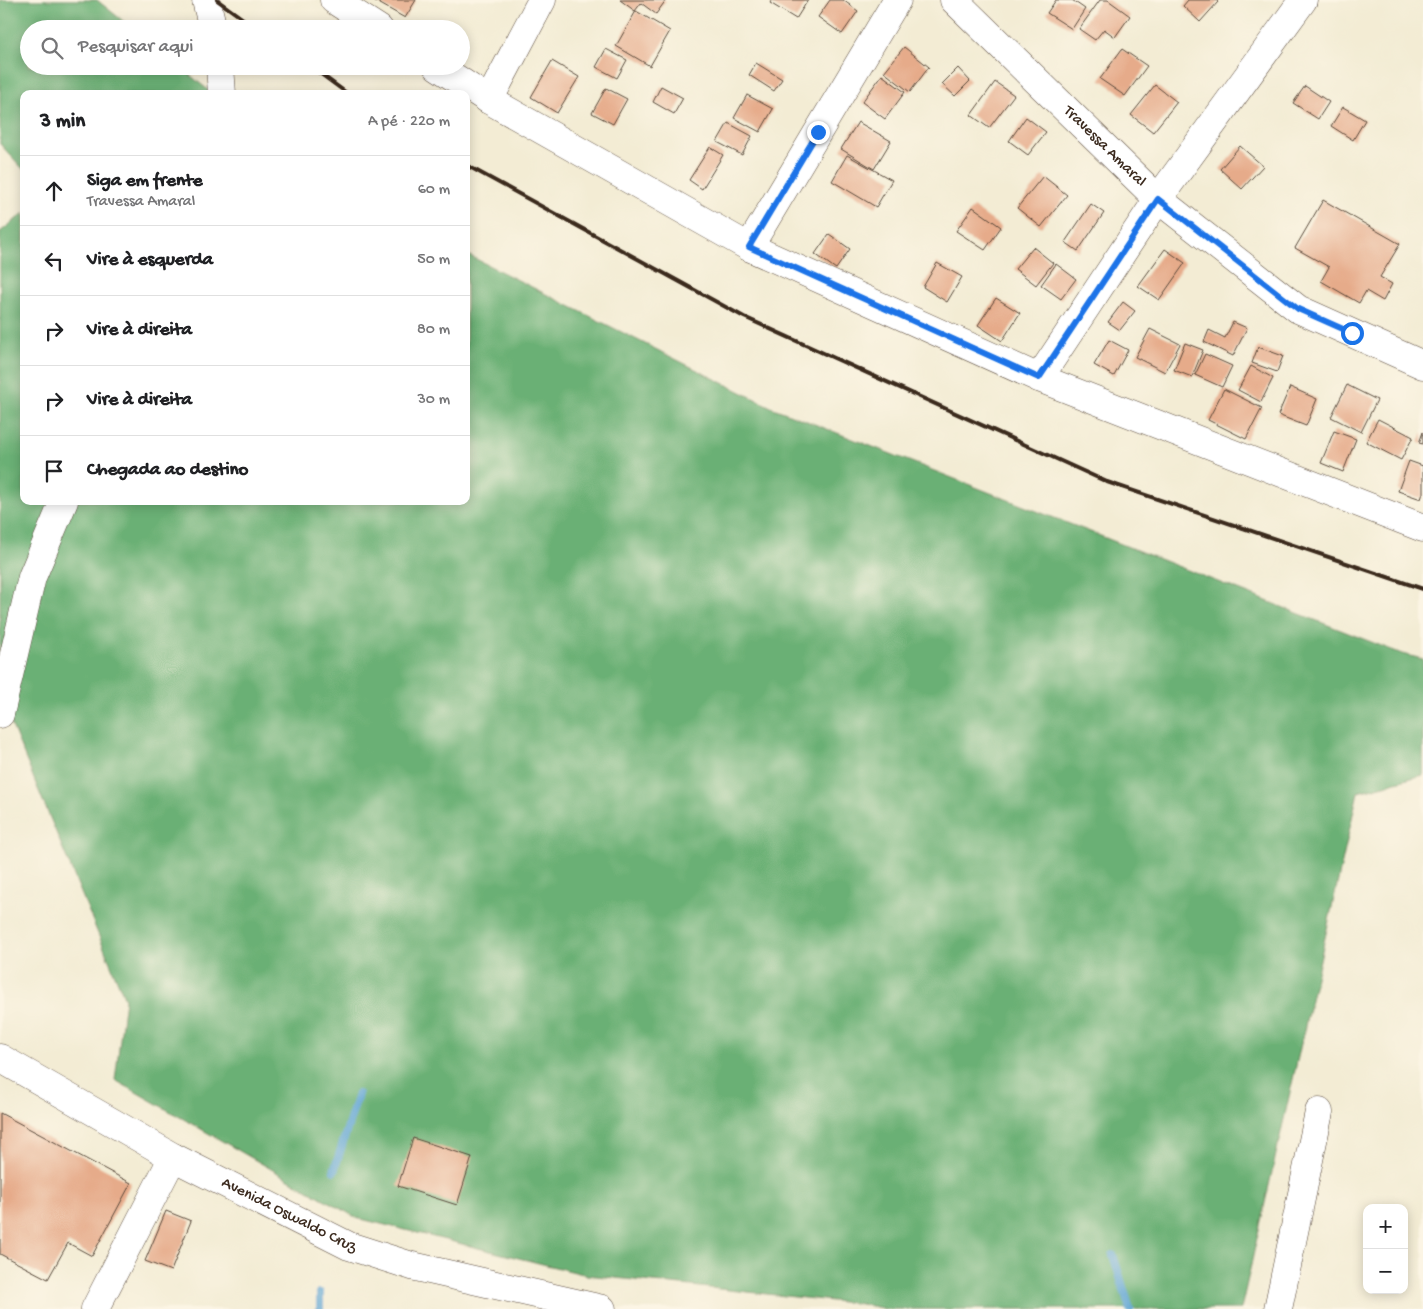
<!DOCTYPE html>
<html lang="pt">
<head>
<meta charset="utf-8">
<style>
  :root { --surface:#fff; --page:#f6f6f6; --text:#202124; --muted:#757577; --line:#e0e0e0 }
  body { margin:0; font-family:"Gochi Hand",sans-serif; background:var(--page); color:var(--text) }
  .controls { position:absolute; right:15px; bottom:15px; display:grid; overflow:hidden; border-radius:10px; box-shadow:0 2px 12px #0003 }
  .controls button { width:45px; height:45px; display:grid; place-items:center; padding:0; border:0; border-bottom:1px solid var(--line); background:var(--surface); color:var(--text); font:25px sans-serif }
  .stop { position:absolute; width:15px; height:15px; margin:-11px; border:4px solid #1a73e8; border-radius:50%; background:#fff }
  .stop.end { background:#1a73e8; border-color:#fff; box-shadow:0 1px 5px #0008 }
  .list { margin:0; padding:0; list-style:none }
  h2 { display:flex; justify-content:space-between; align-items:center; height:65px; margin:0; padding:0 20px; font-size:21px }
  h2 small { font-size:16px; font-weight:400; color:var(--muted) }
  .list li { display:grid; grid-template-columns:32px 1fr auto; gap:15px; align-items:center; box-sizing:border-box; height:70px; padding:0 20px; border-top:1px solid var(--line) }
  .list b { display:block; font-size:19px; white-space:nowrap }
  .list p { margin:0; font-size:16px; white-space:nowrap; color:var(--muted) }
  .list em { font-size:16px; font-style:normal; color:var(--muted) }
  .icon { flex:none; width:28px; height:28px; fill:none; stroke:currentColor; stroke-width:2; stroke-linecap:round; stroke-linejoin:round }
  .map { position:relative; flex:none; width:1423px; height:1309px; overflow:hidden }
  .search { position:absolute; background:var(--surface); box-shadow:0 2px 12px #0003; left:20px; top:20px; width:450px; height:55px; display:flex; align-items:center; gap:12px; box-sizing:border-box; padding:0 18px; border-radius:28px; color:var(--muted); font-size:19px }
  .panel { position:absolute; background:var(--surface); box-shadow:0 2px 12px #0003; left:20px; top:90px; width:450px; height:415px; border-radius:10px }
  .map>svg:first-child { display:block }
  .forest { fill:#6bb074; stroke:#536d49 }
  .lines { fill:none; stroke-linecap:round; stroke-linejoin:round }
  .stream { stroke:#5da4d3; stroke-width:8 }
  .building { fill:#e6ab8a }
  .minor-casing { stroke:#574739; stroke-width:29 }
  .minor { stroke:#fff; stroke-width:28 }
  .rail { stroke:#3b2a1e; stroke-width:4 }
  .route { stroke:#1a73e8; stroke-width:6 }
  .labels { text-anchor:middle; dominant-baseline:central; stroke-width:4; stroke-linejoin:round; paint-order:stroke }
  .street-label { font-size:16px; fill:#3b2a1e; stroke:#fcf5e5 }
</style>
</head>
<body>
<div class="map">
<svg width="1423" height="1309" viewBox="0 0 1423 1309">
  <rect width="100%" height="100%" fill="#fcf5e5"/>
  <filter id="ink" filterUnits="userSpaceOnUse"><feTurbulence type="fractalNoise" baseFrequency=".02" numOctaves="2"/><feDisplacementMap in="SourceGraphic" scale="10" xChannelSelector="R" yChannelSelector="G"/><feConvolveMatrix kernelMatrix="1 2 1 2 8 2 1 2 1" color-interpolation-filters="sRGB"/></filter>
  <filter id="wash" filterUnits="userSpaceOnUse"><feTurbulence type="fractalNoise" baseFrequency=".0096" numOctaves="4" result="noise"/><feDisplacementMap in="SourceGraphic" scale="20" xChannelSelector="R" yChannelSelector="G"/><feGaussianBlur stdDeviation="1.12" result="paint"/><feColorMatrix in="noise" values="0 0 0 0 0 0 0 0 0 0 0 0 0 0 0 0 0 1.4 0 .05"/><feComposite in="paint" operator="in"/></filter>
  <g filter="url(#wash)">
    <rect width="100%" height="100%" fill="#f3ecd4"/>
    <!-- forest -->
    <g class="forest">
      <path d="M0,0H97L133,29H29V66H179L213,94H24V170L0,144Z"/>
      <path d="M24,213V501H466V254L771,407L1402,654L1423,659V775L1358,792L1241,1309H887L861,1304L587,1275L357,1218L115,1080L125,999L0,697V232Z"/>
    </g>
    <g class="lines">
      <!-- stream -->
      <g class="stream">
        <path d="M334,1171L358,1094"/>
        <path d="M1113,1255L1130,1309"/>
        <path d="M320,1309V1293"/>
      </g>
    </g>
    <g id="blocks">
      <!-- building -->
      <g class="building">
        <path d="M376,0H416L405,18L375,1Z"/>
        <path d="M620,0H666L656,14L641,3L635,11Z"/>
        <path d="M772,0H808L796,19L770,3Z"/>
        <path d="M830,0H843L858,11L842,34L818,17Z"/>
        <path d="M1056,0H1072L1085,9L1072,29L1047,13Z"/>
        <path d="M1100,0H1108L1130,16L1115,37L1104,29L1095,40L1079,29Z"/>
        <path d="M1188,0H1216L1218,2L1200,22L1183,6Z"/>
        <path d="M636,11L670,31L650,66L616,46Z"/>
        <path d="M904,47L929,67L910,92L884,72Z"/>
        <path d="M606,49L627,60L617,78L596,67Z"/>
        <path d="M1122,49L1147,66L1125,96L1100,79Z"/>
        <path d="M552,61L579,77L557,113L531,97Z"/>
        <path d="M756,63L782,79L774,91L749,75Z"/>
        <path d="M958,68L970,81L955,96L942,84Z"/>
        <path d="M882,75L905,92L885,119L862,102Z"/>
        <path d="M995,82L1014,95L989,128L971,115Z"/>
        <path d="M1155,85L1177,102L1153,132L1131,115Z"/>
        <path d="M661,86L683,98L674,114L653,102Z"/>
        <path d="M1305,86L1329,102L1318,119L1293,103Z"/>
        <path d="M606,88L627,99L613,124L592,113Z"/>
        <path d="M747,95L773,109L760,132L734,118Z"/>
        <path d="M1343,107L1365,120L1353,140L1331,126Z"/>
        <path d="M1026,117L1046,132L1028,155L1009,141Z"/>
        <path d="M858,122L891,141L874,169L841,149Z"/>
        <path d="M728,123L752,136L742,155L717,142Z"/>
        <path d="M1240,146L1263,166L1242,189L1220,169Z"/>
        <path d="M710,147L723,155L702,189L689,180Z"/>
        <path d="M847,155L892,180L876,207L832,181Z"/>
        <path d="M1043,176L1067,195L1041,227L1017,208Z"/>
        <path d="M1323,200L1400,244L1380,277L1392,284L1383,301L1366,291L1359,303L1321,281L1329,267L1295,248Z"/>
        <path d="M1091,204L1104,213L1078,251L1065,242Z"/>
        <path d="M973,207L1001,227L985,250L956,231Z"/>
        <path d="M829,234L850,249L836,269L815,254Z"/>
        <path d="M1033,247L1053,263L1036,285L1015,269Z"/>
        <path d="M1165,249L1185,263L1159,300L1138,286Z"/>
        <path d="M937,263L962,277L947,302L923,287Z"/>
        <path d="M1056,264L1076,279L1061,299L1041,285Z"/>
        <path d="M996,298L1020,313L1002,341L978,325Z"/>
        <path d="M1123,302L1135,311L1120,330L1108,322Z"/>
        <path d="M1233,322L1247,328L1233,356L1204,342L1209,330L1225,338Z"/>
        <path d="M1150,329L1180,344L1165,372L1135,357Z"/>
        <path d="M1109,340L1128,350L1114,376L1094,365Z"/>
        <path d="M1185,343L1203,350L1192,377L1174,370Z"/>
        <path d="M1258,347L1283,356L1277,372L1252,363Z"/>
        <path d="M1205,354L1232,366L1222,387L1195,375Z"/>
        <path d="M1251,366L1273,378L1261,402L1238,390Z"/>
        <path d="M1347,385L1377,400L1361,432L1331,417Z"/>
        <path d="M1290,387L1317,399L1306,426L1278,415Z"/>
        <path d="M1224,389L1262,408L1246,439L1208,420Z"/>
        <path d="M1378,419L1413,437L1401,460L1366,442Z"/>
        <path d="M1334,431L1356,439L1343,472L1321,463Z"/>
        <path d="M1423,432V444L1419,443Z"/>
        <path d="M1409,461L1423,466V493L1421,499L1398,491Z"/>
        <path d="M0,1113L131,1183L92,1256L68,1243L48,1279L0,1254Z"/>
        <path d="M413,1138L472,1157L457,1205L398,1186Z"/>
        <path d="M166,1211L191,1221L171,1271L145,1261Z"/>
      </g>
    </g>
  </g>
  <g filter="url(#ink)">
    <use href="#blocks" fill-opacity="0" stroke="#574739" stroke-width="1"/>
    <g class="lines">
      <defs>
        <g id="minor">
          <path d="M206,0L213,29"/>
          <path d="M334,0L379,29"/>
          <path id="s1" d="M954,0L1158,199L1298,309L1423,365"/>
          <path d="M220,66L222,94"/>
          <path d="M437,66L489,100L749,247L1039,378L1423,528"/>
          <path d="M489,100L542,0"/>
          <path d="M749,247L897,0"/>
          <path d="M1039,378L1158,199L1303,0"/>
          <path d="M0,714L32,577L64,501"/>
          <path id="s2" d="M0,1058L173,1157L349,1246L412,1266L602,1309"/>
          <path d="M95,1309L173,1157"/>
          <path d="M1278,1309L1319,1112"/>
        </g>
      </defs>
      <!-- minor casing -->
      <use href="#minor" class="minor-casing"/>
      <!-- minor -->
      <use href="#minor" class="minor"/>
      <!-- rail -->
      <g class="rail">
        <path d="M217,0L257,29"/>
        <path d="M310,66L348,94"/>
        <path d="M466,165L744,317L1107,482L1423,589"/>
      </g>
    </g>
  </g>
  <g class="lines" filter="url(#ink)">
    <!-- route -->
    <path class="route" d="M818,132L749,247L1039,378L1158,199L1298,309L1352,333"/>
  </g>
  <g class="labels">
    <!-- street labels -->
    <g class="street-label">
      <text stroke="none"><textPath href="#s1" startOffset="210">Travessa Amaral</textPath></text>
      <text stroke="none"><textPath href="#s2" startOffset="329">Avenida Oswaldo Cruz</textPath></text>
    </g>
  </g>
</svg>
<div class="controls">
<button>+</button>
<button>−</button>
</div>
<div class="stop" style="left:1352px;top:333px"></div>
<div class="stop end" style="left:818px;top:132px"></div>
<div class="search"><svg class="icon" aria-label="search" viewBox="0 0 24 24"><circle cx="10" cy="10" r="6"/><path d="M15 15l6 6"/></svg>Pesquisar aqui</div>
<section class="panel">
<h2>3 min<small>A pé · 220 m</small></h2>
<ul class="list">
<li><svg class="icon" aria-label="ahead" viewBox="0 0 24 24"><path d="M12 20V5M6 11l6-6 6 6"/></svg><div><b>Siga em frente</b><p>Travessa Amaral</p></div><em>60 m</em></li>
<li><svg class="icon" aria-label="left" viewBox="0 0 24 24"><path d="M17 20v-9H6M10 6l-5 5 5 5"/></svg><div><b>Vire à esquerda</b></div><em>50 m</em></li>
<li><svg class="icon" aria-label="right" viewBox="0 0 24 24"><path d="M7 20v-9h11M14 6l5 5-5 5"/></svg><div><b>Vire à direita</b></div><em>80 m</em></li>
<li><svg class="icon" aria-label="right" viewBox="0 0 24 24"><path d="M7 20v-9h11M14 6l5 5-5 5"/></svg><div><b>Vire à direita</b></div><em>30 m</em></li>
<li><svg class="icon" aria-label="arrive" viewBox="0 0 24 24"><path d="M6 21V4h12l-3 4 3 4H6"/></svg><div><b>Chegada ao destino</b></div></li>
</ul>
</section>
</div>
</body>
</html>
